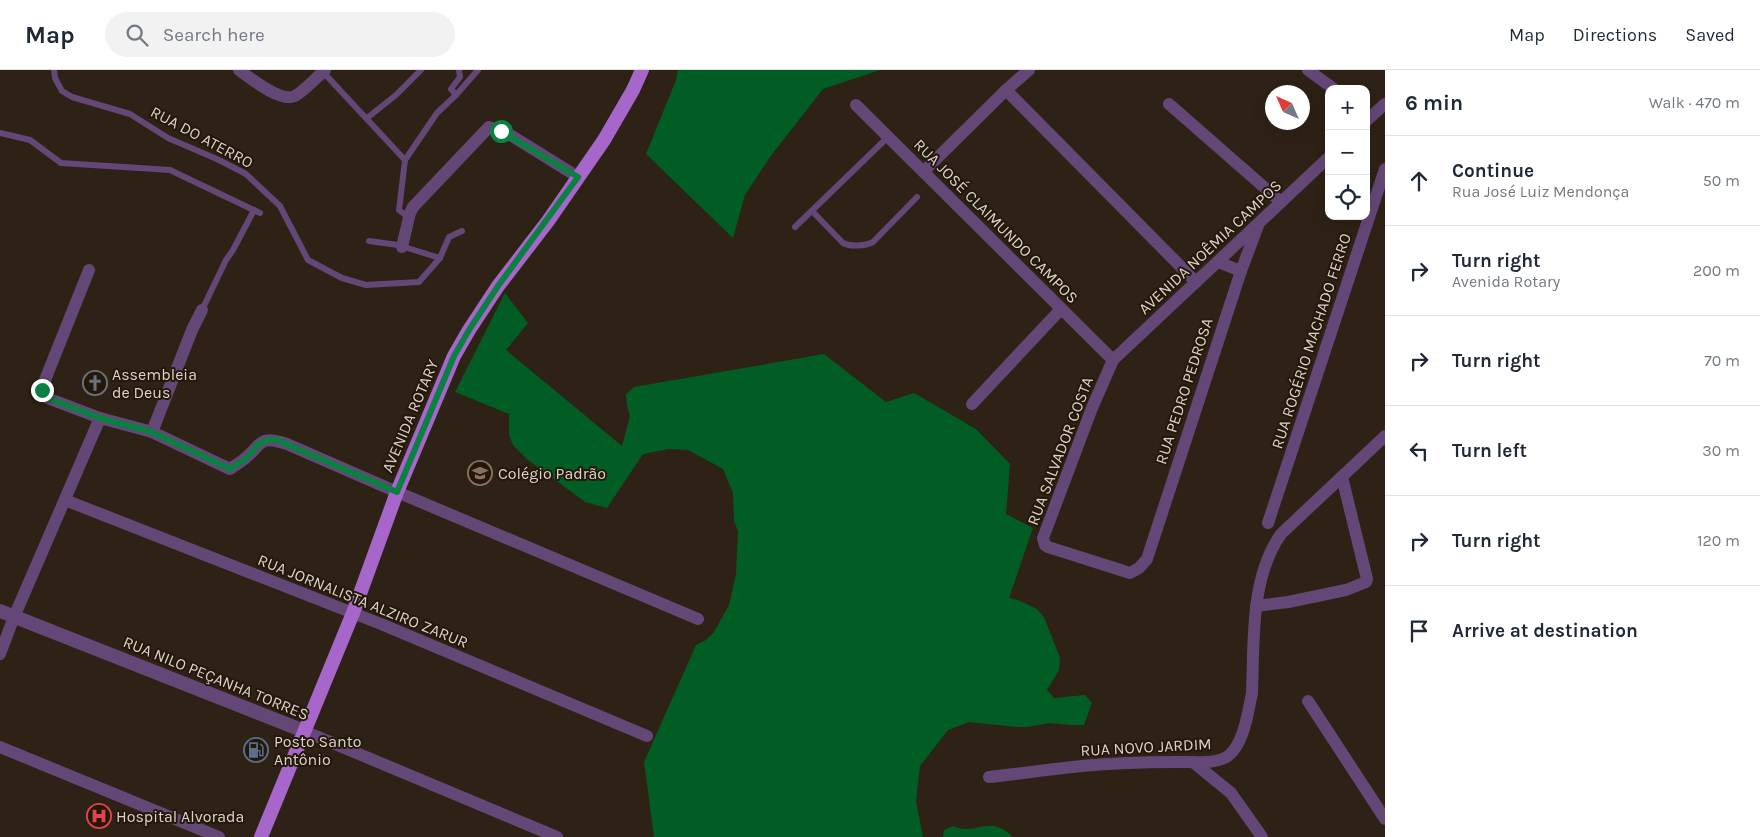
<!DOCTYPE html>
<html lang="en">
<head>
<meta charset="utf-8">
<style>
  :root { --surface:#fff; --page:#f2f2f3; --text:#1f2937; --muted:#747a83; --line:#e0e1e3 }
  body { margin:0; font-family:Karla,sans-serif; background:var(--page); color:var(--text) }
  .controls { position:absolute; right:15px; top:15px; display:grid; overflow:hidden; border-radius:10px; box-shadow:0 5px 20px #0002 }
  .controls button { width:45px; height:45px; display:grid; place-items:center; padding:0; border:0; border-bottom:1px solid var(--line); background:var(--surface); color:var(--text); font:25px sans-serif }
  .compass { position:absolute; left:1265px; top:15px; width:45px; height:45px; border-radius:50%; background:var(--surface); box-shadow:0 5px 20px #0002; rotate:315deg }
  .stop { position:absolute; width:15px; height:15px; margin:-11px; border:4px solid #0b8043; border-radius:50%; background:#fff }
  .stop.end { background:#0b8043; border-color:#fff; box-shadow:0 1px 5px #0008 }
  .list { margin:0; padding:0; list-style:none }
  h2 { display:flex; justify-content:space-between; align-items:center; height:65px; margin:0; padding:0 20px; font-size:21px }
  h2 small { font-size:16px; font-weight:400; color:var(--muted) }
  .list li { display:grid; grid-template-columns:32px 1fr auto; gap:15px; align-items:center; box-sizing:border-box; height:90px; padding:0 20px; border-top:1px solid var(--line) }
  .list b { display:block; font-size:19px; white-space:nowrap }
  .list p { margin:0; font-size:16px; white-space:nowrap; color:var(--muted) }
  .list em { font-size:16px; font-style:normal; color:var(--muted) }
  .icon { flex:none; width:28px; height:28px; fill:none; stroke:currentColor; stroke-width:2; stroke-linecap:round; stroke-linejoin:round }
  .map { position:relative; flex:none; width:1385px; height:767px; overflow:hidden }
  header { display:flex; align-items:center; gap:30px; box-sizing:border-box; height:70px; padding:0 25px; background:var(--surface); border-bottom:1px solid var(--line) }
  header strong { font-size:24px }
  nav { display:flex; gap:28px; margin-inline-start:auto; font-size:18px }
  .search { width:350px; height:45px; background:var(--page); display:flex; align-items:center; gap:12px; box-sizing:border-box; padding:0 18px; border-radius:28px; color:var(--muted); font-size:19px }
  main { display:flex }
  aside { flex:1; background:var(--surface) }
  .map>svg:first-child { display:block }
  .green { fill:#025d25 }
  .lines { fill:none; stroke-linecap:round; stroke-linejoin:round }
  .service { stroke:#654777; stroke-width:6 }
  .minor { stroke:#654777; stroke-width:12 }
  .tertiary { stroke:#654777; stroke-width:14 }
  .primary { stroke:#a666ca; stroke-width:14 }
  .route { stroke:#0b8043; stroke-width:6 }
  .labels { text-anchor:middle; dominant-baseline:central; stroke-width:4; stroke-linejoin:round; paint-order:stroke }
  .street-label { font-size:16px; fill:#dcd4cb; stroke:#24180b }
  .poi-label { font-size:16px; fill:#dcd4cb; stroke:#24180b; text-anchor:start }
</style>
</head>
<body>
<header>
<strong>Map</strong>
<div class="search"><svg class="icon" aria-label="search" viewBox="0 0 24 24"><circle cx="10" cy="10" r="6"/><path d="M15 15l6 6"/></svg>Search here</div>
<nav><a>Map</a><a>Directions</a><a>Saved</a></nav>
</header>
<main>
<div class="map">
<svg width="1385" height="767" viewBox="0 0 1385 767">
  <rect width="100%" height="100%" fill="#2e2115"/>
  <!-- green -->
  <g class="green">
    <path d="M678,0H880L823,19L770,87L745,125L733,168L646,84L676,10Z"/>
    <path d="M505,223L528,253L506,280L622,376L630,346L627,336L626,324L634,317L824,284L886,332L914,323L976,359L1010,394L1006,444L1033,458L1009,528L1018,530L1037,539L1044,547L1060,588L1059,600L1047,620L1054,628L1085,625L1092,633L1084,655H1073L1049,653L1027,657H1016L969,652L948,660L920,696L916,731L923,767H654L644,692L696,575L706,570L714,562L729,535L736,504L738,461L734,451L733,423L723,399L688,380L669,379L643,384L607,438L585,432L528,390L513,375L509,365V344L455,322Z"/>
    <path d="M953,756C979,767 987,743 1013,767H943L944,760Z"/>
  </g>
  <g class="lines">
    <!-- service -->
    <g class="service">
      <path d="M54,0L55,8L62,21L72,27L130,44L168,68L219,90L246,104L280,136L308,190L342,208L366,215L419,212L440,188L449,167L462,161"/>
      <path d="M323,2L405,90"/>
      <path d="M456,25L451,19L460,7L459,0"/>
      <path d="M367,48L396,25L421,0"/>
      <path d="M0,63L30,70L61,93L170,100L260,143"/>
      <path d="M812,141L843,173C851,177 865,176 873,172L917,127"/>
      <path d="M409,148L399,140L405,90L437,43L456,25L478,0"/>
      <path d="M795,157L889,66"/>
      <path d="M369,171L398,175L440,188"/>
      <path d="M202,240L226,190L233,180L254,140"/>
    </g>
    <!-- minor -->
    <g class="minor">
      <path d="M239,0C250,8 281,33 295,26C304,21 317,7 325,0"/>
      <path d="M1308,0L1334,19"/>
      <path d="M1006,20L1196,212"/>
      <path d="M1169,34L1281,132"/>
      <path d="M856,35L1113,290"/>
      <path d="M1366,51L1385,34"/>
      <path d="M924,101L1006,20L1029,0"/>
      <path d="M1259,153L1241,201L1147,489L1139,498L1130,503L1048,477L1045,475L1043,468L1092,338L1113,290L1329,87"/>
      <path d="M402,177L410,143L413,137L489,57L512,66L578,107"/>
      <path d="M1218,192L1241,201"/>
      <path d="M89,200L45,310L42,326L100,348L152,362L230,399C234,396 239,393 243,390C263,375 257,364 287,374L397,422L698,549"/>
      <path d="M972,334L1061,239"/>
      <path d="M152,362L192,260L202,240"/>
      <path d="M65,430L381,554L647,666"/>
      <path d="M1268,453L1385,99"/>
      <path d="M1256,536L1288,532L1346,520L1366,512L1367,509L1342,407"/>
      <path d="M0,584L14,547L100,348"/>
      <path d="M1308,631L1385,749"/>
      <path d="M304,661L557,767"/>
      <path d="M0,677L219,767"/>
      <path d="M1193,692L1231,723L1262,767"/>
      <path d="M989,707C1017,704 1045,700 1073,697C1108,693 1144,692 1180,692C1194,692 1217,694 1228,686C1244,674 1248,642 1252,623C1254,572 1250,508 1281,464L1385,366"/>
    </g>
    <!-- tertiary -->
    <path class="tertiary" d="M0,541L304,661"/>
    <!-- primary -->
    <path class="primary" d="M261,767L353,543L397,422L454,286L469,260L498,216L548,151L604,70L633,20L642,0"/>
  </g>
  <g class="lines">
    <!-- route -->
    <path class="route" d="M42,320V326L100,348L152,362L230,399C234,396 239,393 244,390C257,379 257,368 277,370L397,422L454,286L469,260L498,216L578,107L501,61"/>
  </g>
  <!-- icons -->
  <defs>
    <symbol id="church-ring" viewBox="-11 -11 22 22"><circle r="9.5" fill="#24180b" stroke="#6b7280" stroke-width="1.5"/><path d="M-1.2-6h2.4v3.5h3.3v2.4h-3.3V6h-2.4V-.1h-3.3v-2.4h3.3Z" fill="#6b7280"/></symbol>
    <symbol id="school-ring" viewBox="-11 -11 22 22"><circle r="9.5" fill="#24180b" stroke="#8d6e63" stroke-width="1.5"/><path d="M0-5L7-2L0 1L-7-2ZM-4 1L0 2.5L4 1V4Q0 6-4 4Z" fill="#8d6e63"/></symbol>
    <symbol id="fuel-ring" viewBox="-11 -11 22 22"><circle r="9.5" fill="#24180b" stroke="#5c6f8a" stroke-width="1.5"/><path d="M-5.5-6h7V0h2V4h1.3V-2.5L3-4.5l.8-.8L6-3V5H2.5V1h-1V6h-7ZM-4.2-4.7v3.2H.2V-4.7Z" fill="#5c6f8a"/></symbol>
    <symbol id="hospital-ring" viewBox="-11 -11 22 22"><circle r="9.5" fill="#24180b" stroke="#e0444e" stroke-width="1.5"/><path d="M-5-5h3v3.5h4V-5h3V5h-3V1.5h-4V5h-3Z" fill="#e0444e"/></symbol>
  </defs>
  <g fill-rule="evenodd">
    <use href="#church-ring" x="81" y="299" width="28" height="28"/>
    <use href="#school-ring" x="466" y="389" width="28" height="28"/>
    <use href="#fuel-ring" x="242" y="666" width="28" height="28"/>
    <use href="#hospital-ring" x="85" y="732" width="28" height="28"/>
  </g>
  <g class="labels">
    <!-- street labels -->
    <g class="street-label">
      <text transform="translate(202 67) rotate(28)">RUA DO ATERRO</text>
      <text transform="translate(996 151) rotate(45)">RUA JOSÉ CLAIMUNDO CAMPOS</text>
      <text transform="translate(1210 177) rotate(-43)">AVENIDA NOÊMIA CAMPOS</text>
      <text transform="translate(1311 271) rotate(-72)">RUA ROGÉRIO MACHADO FERRO</text>
      <text transform="translate(1184 321) rotate(-72)">RUA PEDRO PEDROSA</text>
      <text transform="translate(410 346) rotate(-67)">AVENIDA ROTARY</text>
      <text transform="translate(1060 381) rotate(-69)">RUA SALVADOR COSTA</text>
      <text transform="translate(363 531) rotate(22)">RUA JORNALISTA ALZIRO ZARUR</text>
      <text transform="translate(216 608) rotate(22)">RUA NILO PEÇANHA TORRES</text>
      <text transform="translate(1146 677) rotate(-3)">RUA NOVO JARDIM</text>
    </g>
    <!-- poi labels -->
    <g class="poi-label">
      <text x="112" y="304">Assembleia<tspan x="112" dy="18">de Deus</tspan></text>
      <text x="498" y="403">Colégio Padrão</text>
      <text x="274" y="671">Posto Santo<tspan x="274" dy="18">Antônio</tspan></text>
      <text x="116" y="746">Hospital Alvorada</text>
    </g>
  </g>
</svg>
<div class="controls">
<button>+</button>
<button>−</button>
<button><svg class="icon" aria-label="locate" viewBox="0 0 24 24"><circle cx="12" cy="12" r="6"/><path d="M12 2v4M12 18v4M2 12h4M18 12h4"/></svg></button>
</div>
<svg class="compass" viewBox="-18 -18 36 36"><path d="M0-13l5 13h-10z" fill="#e53935"/><path d="M0 13l5-13h-10z" fill="#747a83"/></svg>
<div class="stop" style="left:501px;top:61px"></div>
<div class="stop end" style="left:42px;top:320px"></div>
</div>
<aside>
<h2>6 min<small>Walk · 470 m</small></h2>
<ul class="list">
<li><svg class="icon" aria-label="ahead" viewBox="0 0 24 24"><path d="M12 20V5M6 11l6-6 6 6"/></svg><div><b>Continue</b><p>Rua José Luiz Mendonça</p></div><em>50 m</em></li>
<li><svg class="icon" aria-label="right" viewBox="0 0 24 24"><path d="M7 20v-9h11M14 6l5 5-5 5"/></svg><div><b>Turn right</b><p>Avenida Rotary</p></div><em>200 m</em></li>
<li><svg class="icon" aria-label="right" viewBox="0 0 24 24"><path d="M7 20v-9h11M14 6l5 5-5 5"/></svg><div><b>Turn right</b></div><em>70 m</em></li>
<li><svg class="icon" aria-label="left" viewBox="0 0 24 24"><path d="M17 20v-9H6M10 6l-5 5 5 5"/></svg><div><b>Turn left</b></div><em>30 m</em></li>
<li><svg class="icon" aria-label="right" viewBox="0 0 24 24"><path d="M7 20v-9h11M14 6l5 5-5 5"/></svg><div><b>Turn right</b></div><em>120 m</em></li>
<li><svg class="icon" aria-label="arrive" viewBox="0 0 24 24"><path d="M6 21V4h12l-3 4 3 4H6"/></svg><div><b>Arrive at destination</b></div></li>
</ul>
</aside>
</main>
</body>
</html>
